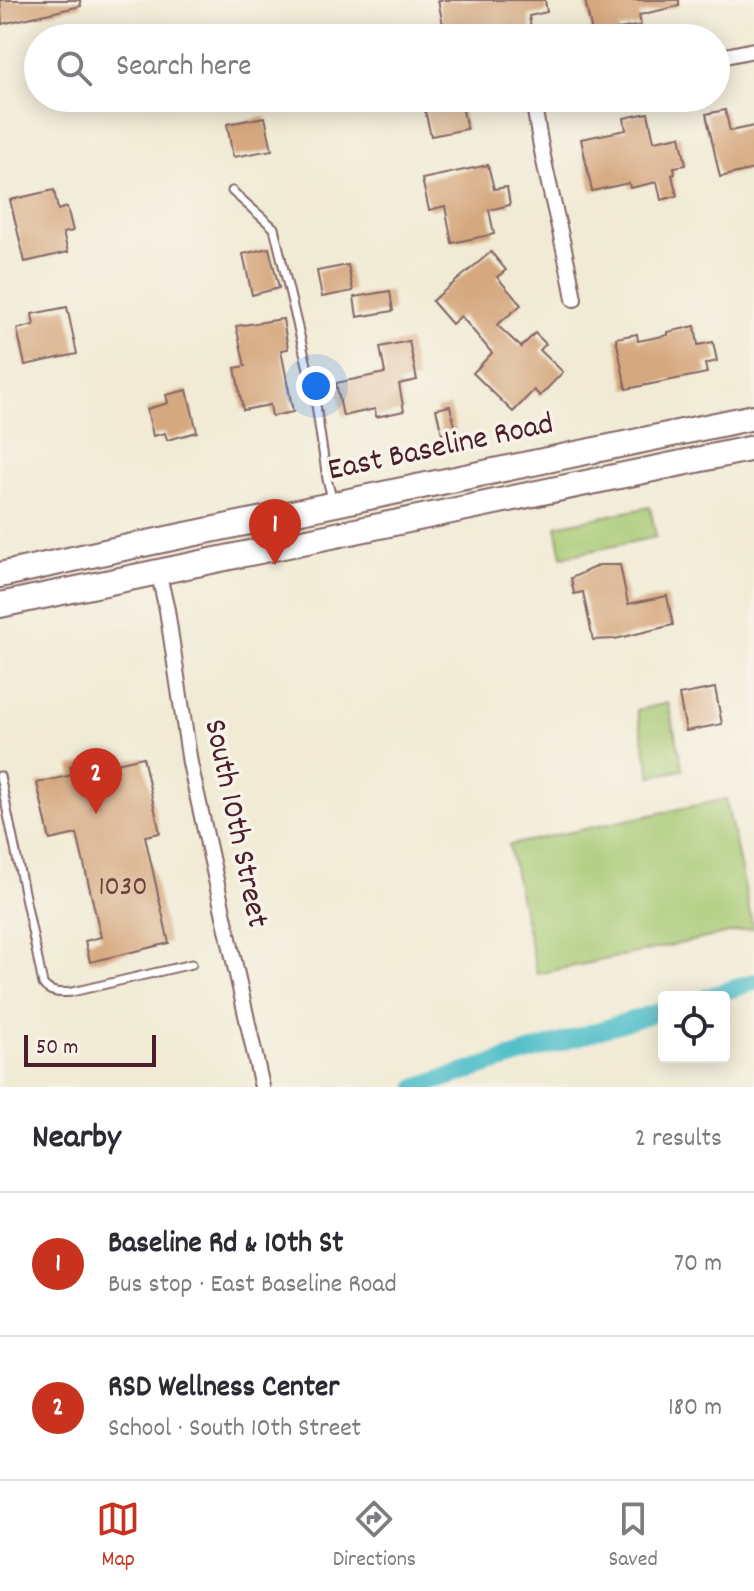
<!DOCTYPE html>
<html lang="en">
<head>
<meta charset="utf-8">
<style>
  :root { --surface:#fff; --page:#f7f7f7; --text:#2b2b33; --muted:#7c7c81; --line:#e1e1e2; --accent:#c8321e }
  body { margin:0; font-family:Dekko,sans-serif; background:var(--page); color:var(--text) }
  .controls { position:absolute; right:24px; bottom:24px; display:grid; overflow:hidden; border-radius:8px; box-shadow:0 4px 20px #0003 }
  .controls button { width:72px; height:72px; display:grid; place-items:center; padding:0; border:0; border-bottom:2px solid var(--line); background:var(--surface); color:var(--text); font:40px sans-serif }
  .scale { position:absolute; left:24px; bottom:20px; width:132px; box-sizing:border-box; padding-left:8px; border:4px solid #4a1f2b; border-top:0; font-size:22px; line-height:28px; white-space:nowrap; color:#4a1f2b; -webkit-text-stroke:6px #f7f3e8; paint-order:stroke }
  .you { position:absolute; left:316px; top:386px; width:28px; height:28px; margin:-20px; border:6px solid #fff; border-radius:50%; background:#1a73e8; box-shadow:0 0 0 12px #1a73e833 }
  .badge { display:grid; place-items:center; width:52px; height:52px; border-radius:50%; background:var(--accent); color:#fff; font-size:26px; font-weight:700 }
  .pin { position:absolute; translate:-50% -66px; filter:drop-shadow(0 2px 4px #0008) }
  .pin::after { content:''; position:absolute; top:42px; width:28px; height:24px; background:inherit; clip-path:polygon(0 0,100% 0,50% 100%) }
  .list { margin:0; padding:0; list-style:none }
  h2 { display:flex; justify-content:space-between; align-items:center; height:104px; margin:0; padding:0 32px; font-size:34px }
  h2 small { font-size:26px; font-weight:400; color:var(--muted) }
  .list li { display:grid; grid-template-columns:52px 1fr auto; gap:24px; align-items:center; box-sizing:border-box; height:144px; padding:0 32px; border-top:2px solid var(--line) }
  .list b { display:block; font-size:30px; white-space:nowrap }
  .list p { margin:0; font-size:26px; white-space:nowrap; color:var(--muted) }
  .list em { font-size:26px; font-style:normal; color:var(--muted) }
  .icon { flex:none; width:44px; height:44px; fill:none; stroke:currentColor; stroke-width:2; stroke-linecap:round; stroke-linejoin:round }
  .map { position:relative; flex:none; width:754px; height:1087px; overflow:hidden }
  .search { position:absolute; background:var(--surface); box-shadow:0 4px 20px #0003; left:24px; right:24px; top:24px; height:88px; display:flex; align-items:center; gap:20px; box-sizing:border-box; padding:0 28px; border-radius:44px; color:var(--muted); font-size:30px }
  .sheet { height:392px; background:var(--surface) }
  nav { display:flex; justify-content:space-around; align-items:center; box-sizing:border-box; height:112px; border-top:2px solid var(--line); background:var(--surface); font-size:22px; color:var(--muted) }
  nav a { display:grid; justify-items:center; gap:4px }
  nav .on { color:var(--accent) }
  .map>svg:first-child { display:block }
  .green { fill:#a6c972; stroke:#78744e; stroke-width:2 }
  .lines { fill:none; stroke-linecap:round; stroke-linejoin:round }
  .canal { stroke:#52bfca; stroke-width:18 }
  .building { fill:#d6a87f }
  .service-casing { stroke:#846666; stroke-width:11 }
  .minor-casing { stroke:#846666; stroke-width:18 }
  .primary-casing { stroke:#846666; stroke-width:28 }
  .service { stroke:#fff; stroke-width:7 }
  .minor { stroke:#fff; stroke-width:14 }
  .primary { stroke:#fff; stroke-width:24 }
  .labels { text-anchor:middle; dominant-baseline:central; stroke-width:7; stroke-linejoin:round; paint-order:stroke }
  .number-label { font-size:28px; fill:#6d4140 }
  .street-label { font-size:32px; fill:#4a1f2b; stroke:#f7f3e8 }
</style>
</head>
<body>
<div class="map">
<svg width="754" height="1087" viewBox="0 0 754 1087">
  <rect width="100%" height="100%" fill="#f7f3e8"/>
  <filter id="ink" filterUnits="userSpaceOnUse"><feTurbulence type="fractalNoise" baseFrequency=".0125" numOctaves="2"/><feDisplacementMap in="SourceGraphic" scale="16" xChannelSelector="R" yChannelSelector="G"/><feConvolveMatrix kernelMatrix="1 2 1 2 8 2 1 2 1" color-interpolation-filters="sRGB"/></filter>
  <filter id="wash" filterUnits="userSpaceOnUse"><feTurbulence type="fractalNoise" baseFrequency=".006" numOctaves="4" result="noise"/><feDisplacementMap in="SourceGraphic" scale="32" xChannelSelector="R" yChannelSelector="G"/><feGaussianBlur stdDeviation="1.8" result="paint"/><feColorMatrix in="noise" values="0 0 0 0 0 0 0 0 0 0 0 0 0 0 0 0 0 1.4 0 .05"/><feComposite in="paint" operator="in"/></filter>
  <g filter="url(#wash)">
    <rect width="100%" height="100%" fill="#f1ebd5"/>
    <!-- green -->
    <g class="green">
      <path d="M650,507L656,537L562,557L556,526Z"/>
      <path d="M668,703L683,770L651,776L637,710Z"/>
      <path d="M726,799L753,928L537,974L509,845Z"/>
    </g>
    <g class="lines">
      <!-- canal -->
      <g class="canal">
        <path d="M707,997L754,982"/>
        <path d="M417,1087L664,1010"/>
      </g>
    </g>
    <g id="blocks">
      <!-- building -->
      <g class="building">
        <path d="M0,0H80L81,6L2,24Z"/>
        <path d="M438,0H545L547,12L529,16L532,34L502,38H478L475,33L445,35Z"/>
        <path d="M585,0H679V6L639,15L641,25L618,29L619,38H593Z"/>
        <path d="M422,98H490L491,104L463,110L467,129L431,136Z"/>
        <path d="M725,110L730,131L754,126V169L720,177L706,114Z"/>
        <path d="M648,113L654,141L680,136L686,165L674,167L675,174L672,175L677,196L661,200L657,182L630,188L629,183L592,191L581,139L626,130L624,118Z"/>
        <path d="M265,117L272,150L233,157L227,124Z"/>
        <path d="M488,165L494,189L507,187L510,205L489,210L494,234L452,243L445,206L429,210L422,179Z"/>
        <path d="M54,190L58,210L67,207L73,231L63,233L68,252L25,262L10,200Z"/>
        <path d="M269,248L279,288L252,295L243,254Z"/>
        <path d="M491,252L506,270L497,277L521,305L497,325L521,347L535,333L546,344L540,350L563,372L540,396L534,390L513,412L473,373L492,353L461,316L452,324L432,301Z"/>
        <path d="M348,265L353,291L322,297L317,271Z"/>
        <path d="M390,291L393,311L357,317L354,297Z"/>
        <path d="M67,307L77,354L25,365L17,329L34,325L32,314Z"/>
        <path d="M283,319L288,349L281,350L293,412L272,416L270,405L243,410L235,368L245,366L236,326Z"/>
        <path d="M695,326L698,345L713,342L717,361L705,364L707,373L626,389L616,338L637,334L638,341L668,335V332Z"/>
        <path d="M409,341L417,380L399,384L404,411L376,417L375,409L343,416L336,383L385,373L380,347Z"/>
        <path d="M187,390L197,432L167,440L165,433L153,436L147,409L168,403L166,395Z"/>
        <path d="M450,406L456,430L442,434L436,409Z"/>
        <path d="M599,565H620L628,604L667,596L673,625L615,639L593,640L583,592L574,594L571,578Z"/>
        <path d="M715,688L722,724L686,731L679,695Z"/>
        <path d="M143,757L160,833L145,836L169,943L90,962L85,941L101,937L77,834L50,840L37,783L72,775L70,766L94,761L95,768Z"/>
      </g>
    </g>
  </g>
  <g filter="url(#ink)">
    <use href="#blocks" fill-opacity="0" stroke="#846666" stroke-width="2"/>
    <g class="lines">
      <defs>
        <g id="service">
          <path d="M232,191L274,228L315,398L327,479L333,502"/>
          <path d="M0,776L43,984C50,994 62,993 72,992L192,964"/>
        </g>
        <g id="minor">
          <path d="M716,58L754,50"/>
          <path d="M545,98L534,102C542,169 563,233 574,299"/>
          <path d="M158,571L167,610L190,763L262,1087"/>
        </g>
        <g id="primary">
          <path d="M0,575L114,550L754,417"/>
          <path d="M0,605L754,448"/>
        </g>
      </defs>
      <!-- service casing -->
      <use href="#service" class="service-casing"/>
      <!-- minor casing -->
      <use href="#minor" class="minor-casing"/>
      <!-- primary casing -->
      <use href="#primary" class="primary-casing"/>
      <!-- service -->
      <use href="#service" class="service"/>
      <!-- minor -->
      <use href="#minor" class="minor"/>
      <!-- primary -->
      <use href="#primary" class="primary"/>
    </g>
  </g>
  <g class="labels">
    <!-- number labels -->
    <g class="number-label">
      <text x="123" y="889">1030</text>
    </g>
    <!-- street labels -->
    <g class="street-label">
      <text transform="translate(441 449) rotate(-12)">East Baseline Road</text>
      <text transform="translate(234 824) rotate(78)">South 10th Street</text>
    </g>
  </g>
</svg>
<div class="controls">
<button><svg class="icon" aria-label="locate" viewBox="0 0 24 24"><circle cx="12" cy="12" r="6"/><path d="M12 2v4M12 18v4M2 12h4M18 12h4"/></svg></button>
</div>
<div class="scale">50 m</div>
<div class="you"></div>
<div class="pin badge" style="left:275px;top:565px">1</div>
<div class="pin badge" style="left:96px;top:814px">2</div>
<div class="search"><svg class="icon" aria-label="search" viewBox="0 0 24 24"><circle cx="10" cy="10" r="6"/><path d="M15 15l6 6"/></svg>Search here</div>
</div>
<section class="sheet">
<h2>Nearby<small>2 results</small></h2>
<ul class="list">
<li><span class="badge">1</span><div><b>Baseline Rd &amp; 10th St</b><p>Bus stop · East Baseline Road</p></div><em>70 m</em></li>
<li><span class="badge">2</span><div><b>RSD Wellness Center</b><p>School · South 10th Street</p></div><em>180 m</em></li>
</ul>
</section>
<nav>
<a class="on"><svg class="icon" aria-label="map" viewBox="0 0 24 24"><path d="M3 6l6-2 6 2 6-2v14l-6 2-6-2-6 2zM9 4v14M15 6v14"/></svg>Map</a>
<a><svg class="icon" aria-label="directions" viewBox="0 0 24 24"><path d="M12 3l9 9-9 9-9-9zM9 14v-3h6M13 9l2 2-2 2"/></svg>Directions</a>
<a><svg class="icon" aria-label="saved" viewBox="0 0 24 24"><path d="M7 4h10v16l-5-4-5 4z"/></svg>Saved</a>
</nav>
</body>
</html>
